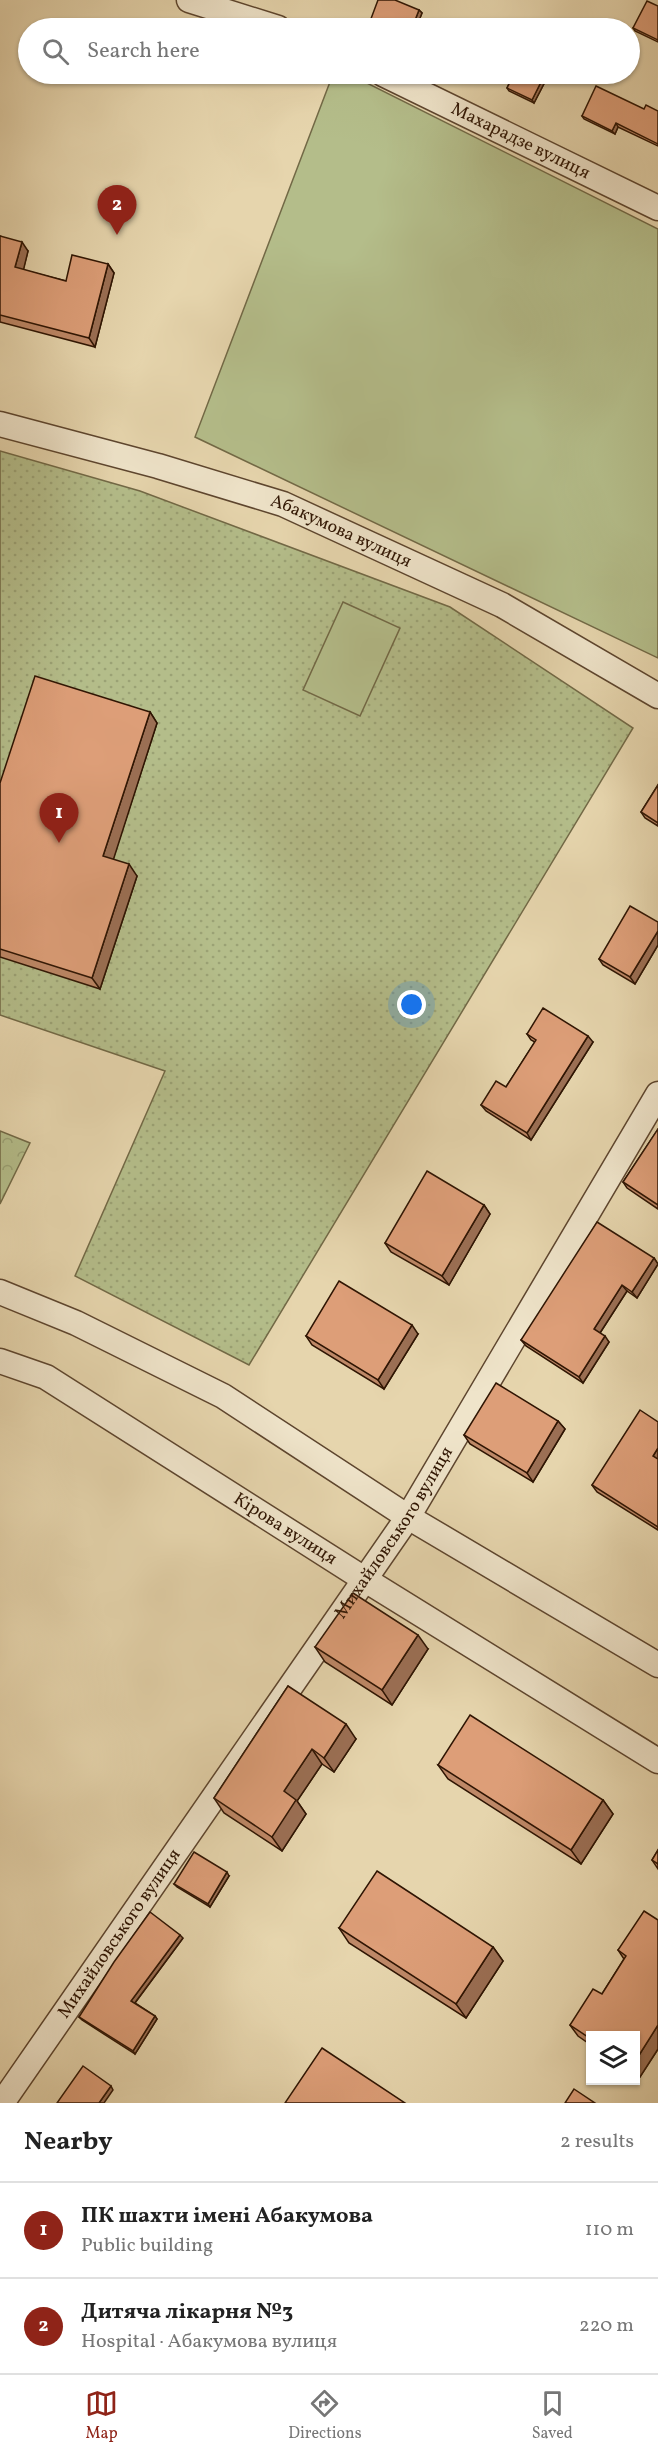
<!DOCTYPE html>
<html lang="en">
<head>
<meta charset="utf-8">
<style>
  :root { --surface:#fff; --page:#f2f2f2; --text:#222; --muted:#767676; --line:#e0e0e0; --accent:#8f2418 }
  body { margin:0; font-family:Vollkorn,serif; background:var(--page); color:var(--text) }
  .controls { position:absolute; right:18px; bottom:18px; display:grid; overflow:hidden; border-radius:0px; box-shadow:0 2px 4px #0004 }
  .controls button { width:54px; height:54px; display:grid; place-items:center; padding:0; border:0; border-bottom:2px solid var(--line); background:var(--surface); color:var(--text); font:30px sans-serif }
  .you { position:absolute; left:412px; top:1005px; width:21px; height:21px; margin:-15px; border:4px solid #fff; border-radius:50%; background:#1a73e8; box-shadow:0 0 0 9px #1a73e833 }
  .badge { display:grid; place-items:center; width:39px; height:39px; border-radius:50%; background:var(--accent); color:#fff; font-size:20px; font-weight:700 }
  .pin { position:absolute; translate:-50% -50px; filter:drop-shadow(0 2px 3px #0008) }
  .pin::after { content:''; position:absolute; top:32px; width:21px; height:18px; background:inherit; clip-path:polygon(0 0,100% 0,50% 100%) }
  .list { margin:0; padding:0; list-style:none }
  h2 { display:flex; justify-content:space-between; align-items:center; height:78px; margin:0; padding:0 24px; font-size:26px }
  h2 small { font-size:20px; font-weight:400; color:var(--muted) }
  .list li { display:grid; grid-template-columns:39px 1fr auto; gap:18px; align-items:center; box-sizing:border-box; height:96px; padding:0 24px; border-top:2px solid var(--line) }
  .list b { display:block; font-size:22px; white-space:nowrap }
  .list p { margin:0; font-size:20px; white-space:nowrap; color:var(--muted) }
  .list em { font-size:20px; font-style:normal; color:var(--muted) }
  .icon { flex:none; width:33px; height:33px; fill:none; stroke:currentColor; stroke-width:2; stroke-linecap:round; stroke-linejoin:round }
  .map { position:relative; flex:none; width:658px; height:2103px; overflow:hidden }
  .search { position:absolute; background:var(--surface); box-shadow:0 2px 4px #0004; left:18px; right:18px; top:18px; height:66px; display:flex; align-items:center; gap:15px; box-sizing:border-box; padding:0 21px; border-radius:33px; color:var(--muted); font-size:22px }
  .sheet { height:270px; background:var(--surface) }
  nav { display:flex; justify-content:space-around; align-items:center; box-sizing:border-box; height:84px; border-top:2px solid var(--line); background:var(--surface); font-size:16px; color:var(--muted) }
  nav a { display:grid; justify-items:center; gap:3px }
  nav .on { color:var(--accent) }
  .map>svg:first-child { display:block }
  .grass { fill:url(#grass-dots); stroke:#726946; stroke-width:1.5 }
  .forest { fill:url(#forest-crowns); stroke:#726946; stroke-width:1.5 }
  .pitch { fill:#b4bd8a; stroke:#726946; stroke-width:1.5 }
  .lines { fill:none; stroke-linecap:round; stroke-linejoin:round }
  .minor-casing { stroke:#5d452e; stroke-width:27 }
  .minor { stroke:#efe4ca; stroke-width:24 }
  .wall { fill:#be8867; stroke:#2f1503; stroke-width:1.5 }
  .shaded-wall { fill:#9b6f54; stroke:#2f1503; stroke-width:1.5 }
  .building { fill:#dd9e78; stroke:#2f1503; stroke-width:1.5 }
  .labels { text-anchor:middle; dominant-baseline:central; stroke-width:4.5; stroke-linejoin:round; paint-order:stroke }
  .street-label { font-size:18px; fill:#2f1503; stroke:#efe4ca }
</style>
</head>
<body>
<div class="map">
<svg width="658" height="2103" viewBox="0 0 658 2103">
  <defs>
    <pattern id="grass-dots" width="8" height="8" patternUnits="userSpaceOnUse" patternTransform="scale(1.5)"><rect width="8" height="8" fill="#b4bd8a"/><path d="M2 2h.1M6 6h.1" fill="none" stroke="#9ba275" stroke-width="1.8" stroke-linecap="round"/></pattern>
    <pattern id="forest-crowns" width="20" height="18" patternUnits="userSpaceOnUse" patternTransform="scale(1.5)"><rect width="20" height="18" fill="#b4bd8a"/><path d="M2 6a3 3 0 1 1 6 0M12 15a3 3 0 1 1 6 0" fill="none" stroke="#9ba275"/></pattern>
  </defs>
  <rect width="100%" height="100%" fill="#e6d5ad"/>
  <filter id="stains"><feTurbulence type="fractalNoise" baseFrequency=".00333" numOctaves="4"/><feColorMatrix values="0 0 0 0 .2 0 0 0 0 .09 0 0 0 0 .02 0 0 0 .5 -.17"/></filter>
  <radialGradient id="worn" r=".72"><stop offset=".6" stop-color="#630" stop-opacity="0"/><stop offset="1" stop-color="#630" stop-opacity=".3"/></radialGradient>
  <!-- grass -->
  <path class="grass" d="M0,451L140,491L450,607L633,728L249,1365L75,1276L165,1071L0,1015Z"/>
  <!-- forest -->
  <path class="forest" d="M0,1131L30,1143L0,1204Z"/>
  <!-- pitch -->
  <g class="pitch">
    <path d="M333,74H349L658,229V658L195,437Z"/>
    <path d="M343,602L400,628L360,716L303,690Z"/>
  </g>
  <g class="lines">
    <defs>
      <g id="minor">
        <path d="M189,0L278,28"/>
        <path id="s1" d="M383,74L658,208"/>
        <path id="s2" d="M0,424L158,466L283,504L502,605L658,696"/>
        <path d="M0,1292L76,1323L223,1396L408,1517L658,1665"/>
        <path id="s3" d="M0,1361L46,1377L364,1579L658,1761"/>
        <path id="s4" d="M2,2103L408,1517L658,1094"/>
      </g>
    </defs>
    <!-- minor casing -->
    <use href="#minor" class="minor-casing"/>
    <!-- minor -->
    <use href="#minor" class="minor"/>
  </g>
  <!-- wall -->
  <g class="wall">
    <path d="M658,6V42L635,31L633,28Z"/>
    <path d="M419,10L422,13L416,28H375L371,27L369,24Z"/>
    <path d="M514,74H549L534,103L509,91L507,88Z"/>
    <path d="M644,109L658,111V146L618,127L615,134L584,119L582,116Z"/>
    <path d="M0,236L28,251L23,270L66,281L108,264L114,273L95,347L0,322Z"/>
    <path d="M150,712L157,723L113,859L137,876L100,989L0,957V783Z"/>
    <path d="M658,785V826L645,818L641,812Z"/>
    <path d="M658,922V945L635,984L603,965L599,959Z"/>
    <path d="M527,1034L593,1042L531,1140L486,1111L481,1105L506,1087L535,1042L531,1040Z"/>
    <path d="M658,1129V1209L627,1188L623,1182Z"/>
    <path d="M484,1205L490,1214L449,1285L391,1252L385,1243Z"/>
    <path d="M654,1258L658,1264L637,1298L627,1291L600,1333L609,1342L583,1383L526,1346L521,1340Z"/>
    <path d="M418,1334L384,1389L312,1345L306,1336Z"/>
    <path d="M558,1421L565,1429L533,1482L470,1444L464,1435Z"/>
    <path d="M658,1422V1530L597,1492L592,1485Z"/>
    <path d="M315,1647L428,1649L392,1705L325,1662Z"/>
    <path d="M288,1686L356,1739L334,1772L322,1764L297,1801L306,1814L282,1851L224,1813L214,1798Z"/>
    <path d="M438,1765L603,1800L613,1814L581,1864L448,1779Z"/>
    <path d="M658,1850V1869L652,1860Z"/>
    <path d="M229,1876L210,1907L177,1887L174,1884Z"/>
    <path d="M658,1920V2049L640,2077L636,2074V2036H591V2045L578,2036L570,2025L602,1994L624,1959L618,1950Z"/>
    <path d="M339,1928L493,1947L503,1961L466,2018L349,1943Z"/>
    <path d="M183,1938L135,2003L155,2016L157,2019L135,2054L82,2020L79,2017Z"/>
  </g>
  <!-- shaded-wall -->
  <g class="shaded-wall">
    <path d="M419,10L422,13L416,28H412Z"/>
    <path d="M545,74H549L534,103L532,100Z"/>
    <path d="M616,123L618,127L615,134L612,131Z"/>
    <path d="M22,242L28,251L22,276L15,267Z"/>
    <path d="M108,264L114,273L95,347L89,338Z"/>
    <path d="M150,712L157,723L111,867L103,856Z"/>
    <path d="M129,864L137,876L100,989L92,978Z"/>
    <path d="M658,931V945L635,984L630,977Z"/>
    <path d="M588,1036L593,1042L531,1140L527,1133Z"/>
    <path d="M484,1205L490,1214L449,1285L442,1276Z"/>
    <path d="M654,1258L658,1264L637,1298L632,1292Z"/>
    <path d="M622,1285L627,1291L598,1336L594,1329Z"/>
    <path d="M412,1325L418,1334L384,1389L378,1380Z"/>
    <path d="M605,1336L609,1342L583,1383L579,1377Z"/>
    <path d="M558,1421L565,1429L533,1482L527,1473Z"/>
    <path d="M658,1448V1462L653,1456Z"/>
    <path d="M418,1635L428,1649L392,1705L382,1690Z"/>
    <path d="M346,1724L356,1739L334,1772L324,1758Z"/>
    <path d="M312,1749L322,1764L297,1801L306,1814L282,1851L272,1837L284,1791Z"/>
    <path d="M603,1800L613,1814L581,1864L571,1850Z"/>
    <path d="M227,1872L229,1876L210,1907L208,1904Z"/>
    <path d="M180,1935L183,1938L134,2004L131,2001Z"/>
    <path d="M493,1947L503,1961L466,2018L456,2004Z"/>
    <path d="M155,2016L157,2019L135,2054L133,2051Z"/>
    <path d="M658,2025V2049L640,2077L636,2071V2060Z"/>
    <path d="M111,2086L113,2090L104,2103H99Z"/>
  </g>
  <!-- building -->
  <g class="building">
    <path d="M378,0H395L419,10L412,28H381L369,24Z"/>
    <path d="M647,1L658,6V40L633,28Z"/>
    <path d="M514,74H545L532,100L507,88Z"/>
    <path d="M596,86L644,109L646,105L658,111V144L616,123L612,131L582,116Z"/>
    <path d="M0,236L22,242L15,267L66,281L72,255L108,264L89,338L0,315Z"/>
    <path d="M35,676L150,712L103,856L129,864L92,978L0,949V783Z"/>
    <path d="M658,785V823L641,812Z"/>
    <path d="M630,906L658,922V931L630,977L599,959Z"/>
    <path d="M543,1008L588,1036L527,1133L481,1105L496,1081L506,1087L536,1040L527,1034Z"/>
    <path d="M658,1129V1205L623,1182Z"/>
    <path d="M427,1171L484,1205L442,1276L385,1243Z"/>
    <path d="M597,1222L654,1258L632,1292L622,1285L594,1329L605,1336L579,1377L521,1340Z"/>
    <path d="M339,1281L412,1325L378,1380L306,1336Z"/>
    <path d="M496,1383L558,1421L527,1473L464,1435Z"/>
    <path d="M640,1410L658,1422V1448L653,1456L658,1459V1527L592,1485Z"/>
    <path d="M353,1593L418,1635L382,1690L315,1647Z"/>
    <path d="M288,1686L346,1724L324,1758L312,1749L284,1791L296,1800L272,1837L214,1798Z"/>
    <path d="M470,1715L603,1800L571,1850L438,1765Z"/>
    <path d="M658,1850V1864L652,1860Z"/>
    <path d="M194,1852L227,1872L208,1904L174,1884Z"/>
    <path d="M377,1871L493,1947L456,2004L339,1928Z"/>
    <path d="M644,1911L658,1920V2025L636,2060V2036H591V2039L570,2025L593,1989L602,1994L626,1956L618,1950Z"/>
    <path d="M150,1912L180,1935L131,2001L155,2016L133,2051L79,2017L114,1962Z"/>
    <path d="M322,2048L405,2103H285Z"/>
    <path d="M83,2066L111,2086L99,2103H57Z"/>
    <path d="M574,2089L595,2103H565Z"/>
  </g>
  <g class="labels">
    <!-- street labels -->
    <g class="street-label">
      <text stroke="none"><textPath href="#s1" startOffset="153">Махарадзе вулиця</textPath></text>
      <text stroke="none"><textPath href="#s2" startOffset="358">Абакумова вулиця</textPath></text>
      <text stroke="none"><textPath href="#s3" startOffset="332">Кірова вулиця</textPath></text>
      <text stroke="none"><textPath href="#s4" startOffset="692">Михайловського вулиця</textPath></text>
      <text stroke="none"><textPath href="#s4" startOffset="206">Михайловського вулиця</textPath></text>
    </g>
  </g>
  <rect width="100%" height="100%" filter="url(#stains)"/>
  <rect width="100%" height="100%" fill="url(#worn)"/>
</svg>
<div class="controls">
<button><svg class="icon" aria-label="layers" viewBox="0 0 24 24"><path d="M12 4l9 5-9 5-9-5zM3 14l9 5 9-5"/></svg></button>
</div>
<div class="you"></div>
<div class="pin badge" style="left:59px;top:843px">1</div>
<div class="pin badge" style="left:117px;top:235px">2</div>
<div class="search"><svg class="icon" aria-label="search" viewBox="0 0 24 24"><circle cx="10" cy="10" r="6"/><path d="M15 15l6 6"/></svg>Search here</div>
</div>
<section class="sheet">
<h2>Nearby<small>2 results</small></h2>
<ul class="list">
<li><span class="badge">1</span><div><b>ПК шахти імені Абакумова</b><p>Public building</p></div><em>110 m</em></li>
<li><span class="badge">2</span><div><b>Дитяча лікарня №3</b><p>Hospital · Абакумова вулиця</p></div><em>220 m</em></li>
</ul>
</section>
<nav>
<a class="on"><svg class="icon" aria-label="map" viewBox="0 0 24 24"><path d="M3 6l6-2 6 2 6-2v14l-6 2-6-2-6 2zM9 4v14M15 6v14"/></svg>Map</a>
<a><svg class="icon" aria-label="directions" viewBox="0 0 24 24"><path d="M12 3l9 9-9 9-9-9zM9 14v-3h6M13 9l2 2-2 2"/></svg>Directions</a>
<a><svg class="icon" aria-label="saved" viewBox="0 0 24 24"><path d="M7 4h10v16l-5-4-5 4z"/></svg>Saved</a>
</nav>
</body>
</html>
